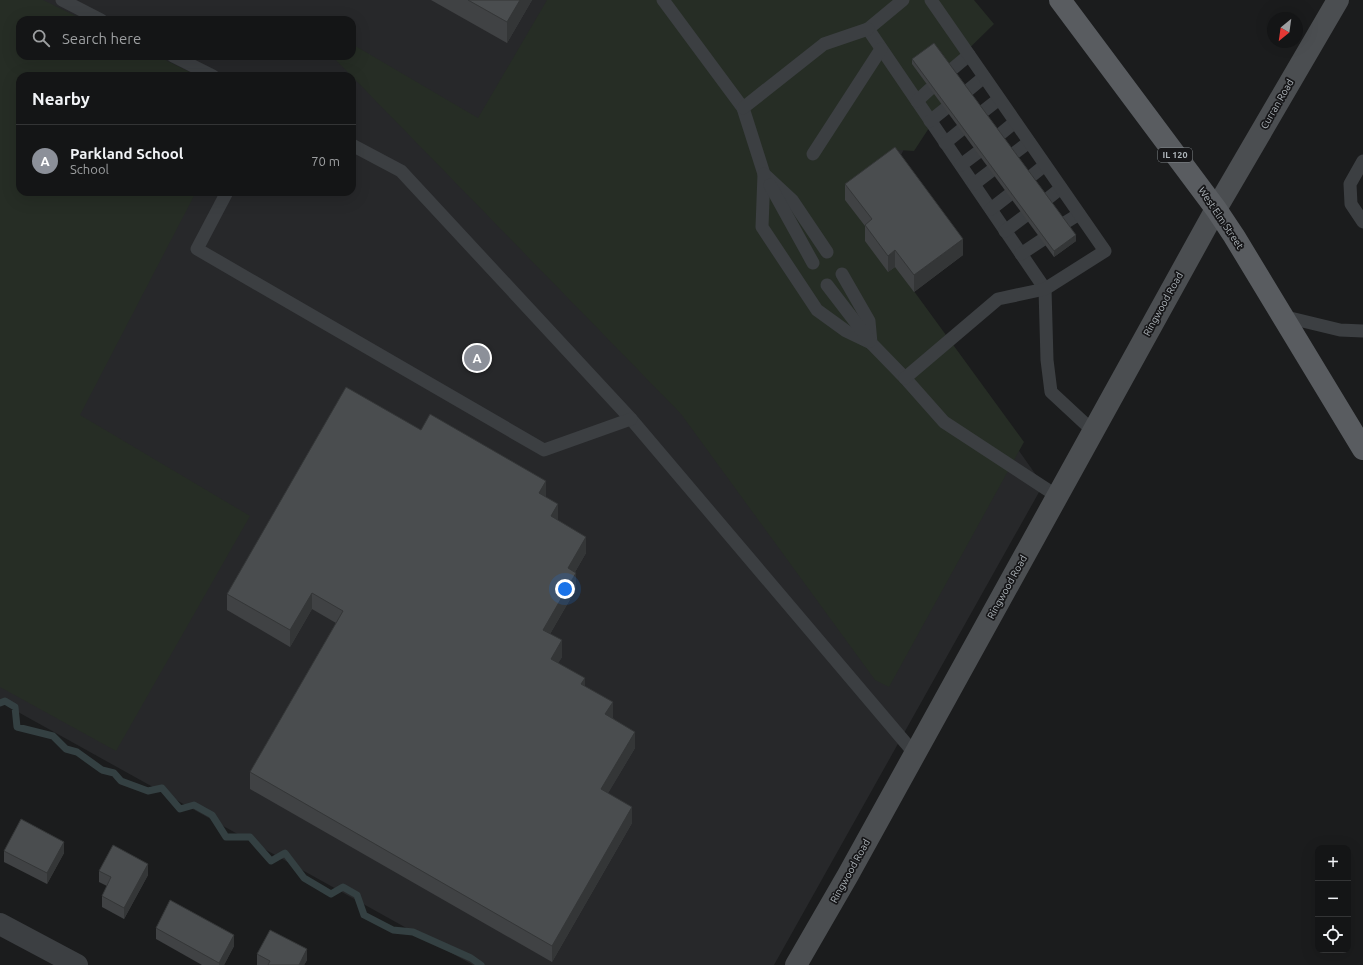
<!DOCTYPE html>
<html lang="en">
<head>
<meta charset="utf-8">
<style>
  :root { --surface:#141516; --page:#212223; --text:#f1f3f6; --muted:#9d9fa1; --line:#333435; --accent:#8c9099 }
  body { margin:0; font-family:Ubuntu,sans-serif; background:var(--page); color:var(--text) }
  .controls { position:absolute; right:12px; bottom:12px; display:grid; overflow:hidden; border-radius:8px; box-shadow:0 4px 16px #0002 }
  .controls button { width:36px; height:36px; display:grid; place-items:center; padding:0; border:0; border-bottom:1px solid var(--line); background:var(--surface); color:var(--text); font:20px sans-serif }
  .compass { position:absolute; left:1267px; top:12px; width:36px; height:36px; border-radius:50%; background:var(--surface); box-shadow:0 4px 16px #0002; rotate:209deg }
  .you { position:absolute; left:565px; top:589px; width:14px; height:14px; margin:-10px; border:3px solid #fff; border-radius:50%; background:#1a73e8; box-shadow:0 0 0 6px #1a73e833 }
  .badge { display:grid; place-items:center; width:26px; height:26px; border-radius:50%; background:var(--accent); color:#fff; font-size:13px; font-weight:700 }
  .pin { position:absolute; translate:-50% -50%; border:2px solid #fff; box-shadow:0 1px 4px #0006 }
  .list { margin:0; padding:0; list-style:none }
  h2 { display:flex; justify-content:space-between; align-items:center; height:52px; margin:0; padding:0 16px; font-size:17px }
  h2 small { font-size:13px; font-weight:400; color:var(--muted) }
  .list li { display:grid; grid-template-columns:26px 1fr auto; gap:12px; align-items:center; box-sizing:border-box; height:72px; padding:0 16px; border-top:1px solid var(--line) }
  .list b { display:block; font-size:15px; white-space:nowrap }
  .list p { margin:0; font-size:13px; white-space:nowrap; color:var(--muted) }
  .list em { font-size:13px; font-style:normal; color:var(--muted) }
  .icon { flex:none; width:22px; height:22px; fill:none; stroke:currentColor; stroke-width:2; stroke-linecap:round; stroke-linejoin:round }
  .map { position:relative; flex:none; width:1363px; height:965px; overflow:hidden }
  .search { position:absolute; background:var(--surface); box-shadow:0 4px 16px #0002; left:16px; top:16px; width:340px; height:44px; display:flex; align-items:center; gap:10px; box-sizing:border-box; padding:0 14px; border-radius:12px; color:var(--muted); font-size:15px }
  .panel { position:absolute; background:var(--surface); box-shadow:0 4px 16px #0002; left:16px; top:72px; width:340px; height:124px; border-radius:12px }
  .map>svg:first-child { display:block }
  .built { fill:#27282a; fill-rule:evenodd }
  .green { fill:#262d25 }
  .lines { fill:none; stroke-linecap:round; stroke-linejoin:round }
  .stream { stroke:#344042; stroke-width:7 }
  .lane { stroke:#3c3f42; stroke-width:13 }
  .street { stroke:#3c3f42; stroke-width:22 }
  .secondary { stroke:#4b4e51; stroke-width:22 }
  .primary { stroke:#595c60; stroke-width:22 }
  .wall { fill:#404244 }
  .shaded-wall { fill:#343637 }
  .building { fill:#4a4d4f; stroke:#343637 }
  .labels { text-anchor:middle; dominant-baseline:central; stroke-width:3.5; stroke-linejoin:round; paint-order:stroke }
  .shield { fill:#161618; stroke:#81868a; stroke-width:1 }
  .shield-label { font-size:9px; font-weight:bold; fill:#afb6bb }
  .street-label { font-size:10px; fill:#afb6bb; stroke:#161618 }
</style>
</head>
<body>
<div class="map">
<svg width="1363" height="965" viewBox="0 0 1363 965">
  <rect width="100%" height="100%" fill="#1b1c1d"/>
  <!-- built -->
  <path class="built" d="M0,0H949L964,21L865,232L1043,485L774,965H473L0,702ZM20,20H352V56H20ZM20,76H352V192H20Z"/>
  <!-- green -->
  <g class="green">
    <path d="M0,0H43L84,20H20V56H157L198,76H20V192H196L80,415L250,516L116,751L0,687Z"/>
    <path d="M547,0H974L994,24L948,69L946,102L914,151L898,150L865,224L1024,442L889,687L875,680L681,414L332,56H352V44L478,118Z"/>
  </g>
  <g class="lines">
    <!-- stream -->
    <path class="stream" d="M0,703L5,701L15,707L17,727L53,736L66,749L77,752L102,770L114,773L121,781L148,791L162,788L180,809L194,805L212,815L226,837H250L271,861L285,853L304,878L331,894L343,887L357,895L364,915L393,930L413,932L471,958L481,965"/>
    <!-- lane -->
    <g class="lane">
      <path d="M62,0L101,20"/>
      <path d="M663,0L743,108L764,174L792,200L827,252"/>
      <path d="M903,0L868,29L1045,289L1047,360L1051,392L1093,431"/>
      <path d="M173,56L213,76"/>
      <path d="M950,71L969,55"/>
      <path d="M966,92L984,77"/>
      <path d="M917,101L930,89"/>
      <path d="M743,108L824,44L868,29"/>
      <path d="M981,113L999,99"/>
      <path d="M930,121L945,109"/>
      <path d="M998,136L1015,122"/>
      <path d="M945,143L961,130"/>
      <path d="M352,145L401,171L631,419L915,754"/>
      <path d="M813,154L881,49"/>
      <path d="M1012,155L1029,142"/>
      <path d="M1363,161L1350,184L1351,204L1363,222"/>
      <path d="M961,165L977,153"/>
      <path d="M764,174L762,227L817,310L846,331L871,343"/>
      <path d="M1029,178L1045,165"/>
      <path d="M974,184L991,171"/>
      <path d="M770,185L813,263"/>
      <path d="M227,192L197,249L544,450L631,419"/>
      <path d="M1046,200L1061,188"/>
      <path d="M991,209L1009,195"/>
      <path d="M1063,224L1079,214"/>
      <path d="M1005,231L1025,216"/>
      <path d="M1021,254L1042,240"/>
      <path d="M842,274L869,321L871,343L905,378L944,422L1057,496"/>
      <path d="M827,285L870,341"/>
      <path d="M1282,316L1340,330L1363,331"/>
      <path d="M905,378L998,299L1045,289L1105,251L931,0"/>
    </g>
    <!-- street -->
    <path class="street" d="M0,924L77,965"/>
    <!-- secondary -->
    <path class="secondary" d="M796,965L848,875L1216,209L1338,0"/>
    <!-- primary -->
    <path class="primary" d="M1060,0L1216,209L1234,236L1363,449"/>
  </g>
  <!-- wall -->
  <g class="wall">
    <path d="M431,0H532L507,43Z"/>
    <path d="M912,59L1076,241L1054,257L912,64Z"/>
    <path d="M845,184L963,255L914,292L895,267L888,272L865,241V226L845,200Z"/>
    <path d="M421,430L546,497L558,521L586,553L575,572L576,589L550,634L562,657L558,663L585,686L613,718L635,748L608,793L632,823L552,962L250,789V772L336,623L312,609L290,647L227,610V594Z"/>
    <path d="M4,851L64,853L47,884L4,862Z"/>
    <path d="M99,871L148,875L124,919L102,907V896L107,886L99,882Z"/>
    <path d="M156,928L234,946L224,965H202L156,939Z"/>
    <path d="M257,954L307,960L304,965H257Z"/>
  </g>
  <!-- shaded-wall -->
  <g class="shaded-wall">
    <path d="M520,0H532L507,43V22Z"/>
    <path d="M1076,235V241L1054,257V251Z"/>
    <path d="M963,239V255L914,292V275Z"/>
    <path d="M895,250V267L888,272V256Z"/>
    <path d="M546,481V498L539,493Z"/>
    <path d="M558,504V520L551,533V516Z"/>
    <path d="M586,537V553L568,584V568Z"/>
    <path d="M576,573V589L543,646V630Z"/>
    <path d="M312,593V609L290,647V630Z"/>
    <path d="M562,640V657L551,675V659Z"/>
    <path d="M585,678V694L581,684Z"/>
    <path d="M613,702V718L605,731V714Z"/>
    <path d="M635,732V748L601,805V789Z"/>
    <path d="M632,807V823L552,962V946Z"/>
    <path d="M64,842V853L47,884V873Z"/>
    <path d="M148,864V875L124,919V908Z"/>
    <path d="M234,935V946L224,965H219V963Z"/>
    <path d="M307,949V960L304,965H299Z"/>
  </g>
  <!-- building -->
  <g class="building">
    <path d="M468,0H520L507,22Z"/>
    <path d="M934,43L1076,235L1054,251L912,59Z"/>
    <path d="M895,147L963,239L914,275L895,250L888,256L865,225L872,219L845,184Z"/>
    <path d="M346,387L421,430L430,414L546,481L539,493L558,504L551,516L586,537L568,568L576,573L543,630L562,640L551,659L585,678L581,684L613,702L605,714L635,732L601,789L632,807L552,946L250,772L343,611L312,593L290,630L227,594Z"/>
    <path d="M21,819L64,842L47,873L4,851Z"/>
    <path d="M113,845L148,864L124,908L102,896L111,877L99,871Z"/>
    <path d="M170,900L234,935L219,963L156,928Z"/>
    <path d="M270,930L307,949L299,965H268L270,961L257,954Z"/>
  </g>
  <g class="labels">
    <!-- shield labels -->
    <rect class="shield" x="1158" y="148" width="34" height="14" rx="3"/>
    <g class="shield-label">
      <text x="1175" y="155">IL 120</text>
    </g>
    <!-- street labels -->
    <g class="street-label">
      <text transform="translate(1277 104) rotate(-60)">Curran Road</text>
      <text transform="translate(1221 218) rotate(56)">West Elm Street</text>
      <text transform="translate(1163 304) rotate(-61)">Ringwood Road</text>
      <text transform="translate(1007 587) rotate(-61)">Ringwood Road</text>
      <text transform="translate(850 871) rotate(-61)">Ringwood Road</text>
    </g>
  </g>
</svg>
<div class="controls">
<button>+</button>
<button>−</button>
<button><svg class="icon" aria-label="locate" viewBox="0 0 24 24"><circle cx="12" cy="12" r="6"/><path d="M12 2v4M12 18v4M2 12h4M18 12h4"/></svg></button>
</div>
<svg class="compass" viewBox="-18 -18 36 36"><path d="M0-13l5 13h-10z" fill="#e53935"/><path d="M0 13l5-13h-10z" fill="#9d9fa1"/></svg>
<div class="you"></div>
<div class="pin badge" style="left:477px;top:358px">A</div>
<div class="search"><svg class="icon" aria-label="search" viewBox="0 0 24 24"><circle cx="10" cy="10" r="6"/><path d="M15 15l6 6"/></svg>Search here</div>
<section class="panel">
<h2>Nearby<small></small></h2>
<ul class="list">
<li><span class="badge">A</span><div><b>Parkland School</b><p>School</p></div><em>70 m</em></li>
</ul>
</section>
</div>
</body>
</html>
